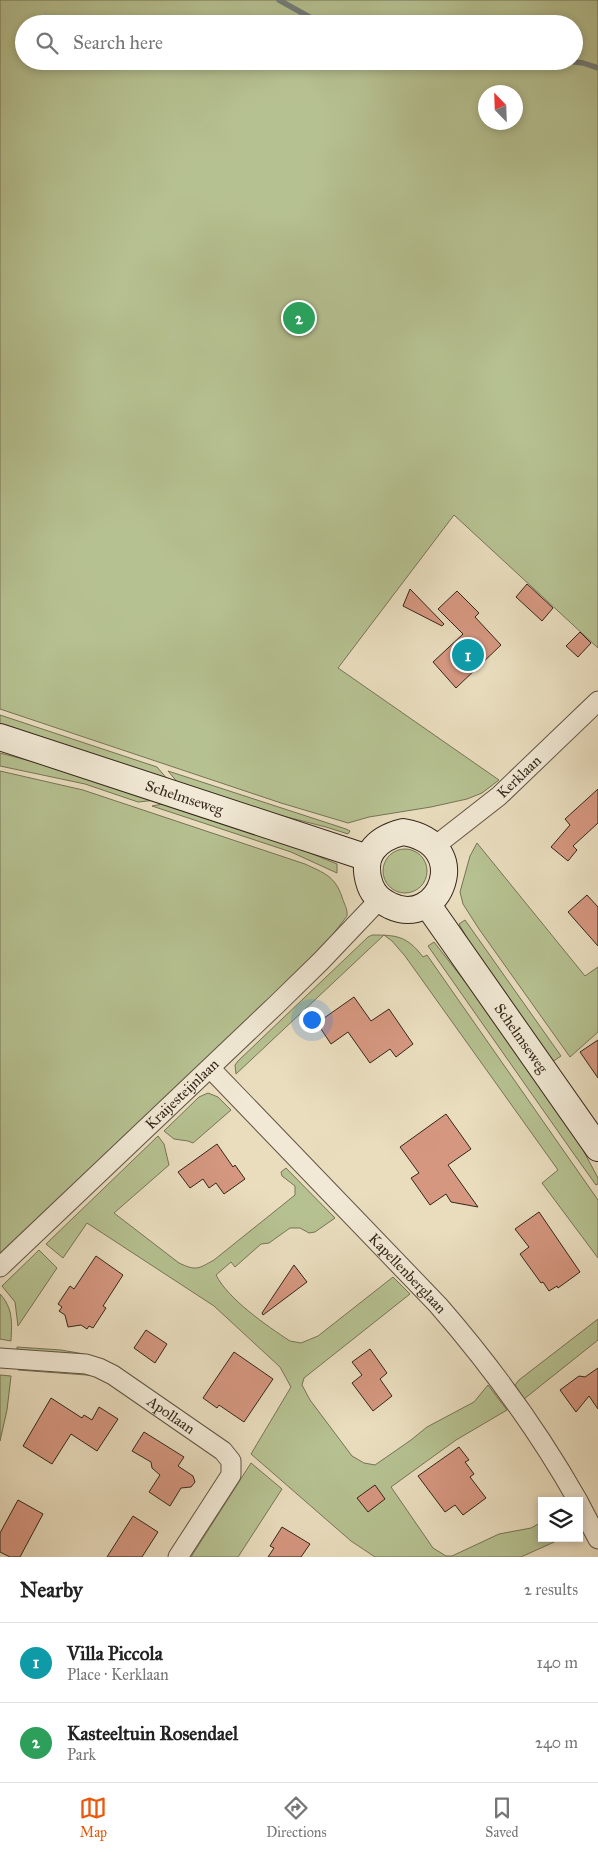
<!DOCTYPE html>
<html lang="en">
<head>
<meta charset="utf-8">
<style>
  :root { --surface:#fff; --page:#f6f6f6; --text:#222; --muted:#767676; --line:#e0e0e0; --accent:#ea580c }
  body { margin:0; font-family:"IM FELL Great Primer",serif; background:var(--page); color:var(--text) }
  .controls { position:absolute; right:15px; bottom:15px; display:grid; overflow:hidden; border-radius:0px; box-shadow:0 2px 8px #0003 }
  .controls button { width:45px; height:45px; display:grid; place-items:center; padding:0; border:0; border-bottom:1px solid var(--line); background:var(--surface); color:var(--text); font:25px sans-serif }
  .compass { position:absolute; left:478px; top:85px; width:45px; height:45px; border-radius:50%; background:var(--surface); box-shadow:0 2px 8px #0003; rotate:337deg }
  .you { position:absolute; left:311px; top:1019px; width:18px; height:18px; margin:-12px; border:4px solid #fff; border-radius:50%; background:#1a73e8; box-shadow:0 0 0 8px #1a73e833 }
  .badge { display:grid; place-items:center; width:32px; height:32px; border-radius:50%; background:var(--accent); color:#fff; font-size:16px; font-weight:700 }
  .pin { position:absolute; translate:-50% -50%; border:2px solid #fff; box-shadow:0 1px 5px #0006 }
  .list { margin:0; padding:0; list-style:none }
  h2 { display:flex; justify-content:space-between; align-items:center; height:65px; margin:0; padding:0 20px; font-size:21px }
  h2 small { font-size:16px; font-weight:400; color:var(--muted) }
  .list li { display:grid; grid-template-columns:32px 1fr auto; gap:15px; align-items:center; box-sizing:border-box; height:80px; padding:0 20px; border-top:1px solid var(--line) }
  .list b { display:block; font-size:19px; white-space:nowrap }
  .list p { margin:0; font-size:16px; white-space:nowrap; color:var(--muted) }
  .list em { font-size:16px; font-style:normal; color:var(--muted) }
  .icon { flex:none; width:28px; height:28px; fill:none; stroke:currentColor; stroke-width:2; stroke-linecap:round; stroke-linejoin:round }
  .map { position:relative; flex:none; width:598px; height:1557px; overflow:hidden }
  .search { position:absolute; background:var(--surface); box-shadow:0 2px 8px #0003; left:15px; right:15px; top:15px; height:55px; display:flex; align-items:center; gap:12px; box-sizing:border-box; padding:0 18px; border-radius:28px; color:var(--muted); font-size:19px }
  .sheet { height:225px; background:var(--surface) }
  nav { display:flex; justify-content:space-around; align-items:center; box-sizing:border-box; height:70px; border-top:1px solid var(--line); background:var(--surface); font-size:14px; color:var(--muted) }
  nav a { display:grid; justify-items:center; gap:2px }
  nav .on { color:var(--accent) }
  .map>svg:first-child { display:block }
  .green { fill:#b6c191; stroke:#767456; fill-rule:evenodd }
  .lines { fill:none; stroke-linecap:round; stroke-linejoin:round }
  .stream { stroke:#737e7b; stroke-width:5.5 }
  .building { fill:#d59780; stroke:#35261a }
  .minor-casing { stroke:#625443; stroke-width:21 }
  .secondary-casing { stroke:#35261a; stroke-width:28 }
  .minor { stroke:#f1e9d5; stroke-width:19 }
  .secondary { stroke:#f1e9d5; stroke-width:26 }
  .labels { text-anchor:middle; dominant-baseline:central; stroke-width:4; stroke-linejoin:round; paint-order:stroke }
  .street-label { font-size:15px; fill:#35261a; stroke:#f1e9d5 }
</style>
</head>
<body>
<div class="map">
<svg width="598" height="1557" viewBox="0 0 598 1557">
  <rect width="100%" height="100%" fill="#e9ddbe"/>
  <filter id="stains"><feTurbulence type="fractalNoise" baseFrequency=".004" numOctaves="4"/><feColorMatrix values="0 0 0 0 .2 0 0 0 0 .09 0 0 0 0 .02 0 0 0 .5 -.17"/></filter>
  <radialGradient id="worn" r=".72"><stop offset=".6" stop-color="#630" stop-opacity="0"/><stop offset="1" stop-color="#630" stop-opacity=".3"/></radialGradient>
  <!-- green -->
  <g class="green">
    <path d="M0,0H598V648L454,515L338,668L499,780L482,793L467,799L431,807L369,817L348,823L281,803L0,709ZM24,24H574V61H24ZM486,92H516V122H486Z"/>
    <path d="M0,715L157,767L169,781L0,725Z"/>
    <path d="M0,753L64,770L157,800L138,802L85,784L0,766Z"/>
    <path d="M0,771L83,790L305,864C324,873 335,876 342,897C344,904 348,909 347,916L323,947L0,1256Z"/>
    <path d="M168,771L346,829L350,831L348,834L326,827L275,814L179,784Z"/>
    <path d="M163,804L251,829L337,864V873L291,852L152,806Z"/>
    <path d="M477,843L585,976L598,967V1032L570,1057L479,929L463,904L460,892L470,856Z"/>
    <circle cx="405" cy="871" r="22"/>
    <path d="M465,920L561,1056L552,1062L484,967L459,924Z"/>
    <path d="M372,935C397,935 407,936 423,957L427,955L598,1200V1258L542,1183L558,1170L405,956L392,941L384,935L236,1074L235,1065L238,1061L368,937Z"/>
    <path d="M434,942L502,1029L576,1137L598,1178V1184L596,1185L576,1157L428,946Z"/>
    <path d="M208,1093L218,1097L231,1110L193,1143L188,1141L174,1139L164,1131L199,1097Z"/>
    <path d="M158,1136L164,1144L169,1165L114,1213L179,1263C196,1271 198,1269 214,1260L295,1195V1186L282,1176L281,1172L286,1168L335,1218L315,1232L309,1233L300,1228H290L269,1243L261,1244L235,1267L231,1262L216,1275C228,1299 267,1326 290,1341L301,1343L318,1336L393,1277L410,1294L304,1378L302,1385L310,1400L352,1456L364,1463L375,1465L411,1440L427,1427L474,1402L488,1385L507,1410L456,1440L391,1487L433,1548L446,1556H452L499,1534L531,1528L542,1522V1538H563L521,1557H375L351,1541L251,1454L291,1387L280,1367L214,1306L87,1223L63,1258L46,1244Z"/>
    <path d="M39,1250L57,1268L18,1326L15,1302L2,1286Z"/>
    <path d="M0,1294C13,1308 12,1322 11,1341L0,1339Z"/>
    <path d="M598,1319V1340L524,1399L515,1385L519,1380Z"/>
    <path d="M17,1347L61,1350L84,1354L83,1356L17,1352Z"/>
    <path d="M19,1366L77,1370L100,1376L18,1370Z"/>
    <path d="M0,1375L11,1376L7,1410L0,1441Z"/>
    <path d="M251,1463L282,1489L238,1557H191Z"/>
  </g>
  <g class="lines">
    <!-- stream -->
    <g class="stream">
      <path d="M279,0L322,24"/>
      <path d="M568,61L583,63L598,68"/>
    </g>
  </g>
  <!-- building -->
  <g class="building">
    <path d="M527,584L553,608L542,621L516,597Z"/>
    <path d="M410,589L444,624L442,626L403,606Z"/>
    <path d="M457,591L479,613L475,617L501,645L456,688L433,662L463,634L438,609Z"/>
    <path d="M580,632L591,643L578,657L566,646Z"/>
    <path d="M598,789V823L573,846L577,850L568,861L551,847L570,825L565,819Z"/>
    <path d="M587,895L598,907V946L568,912Z"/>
    <path d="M354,997L371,1021L389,1009L413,1044L396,1057L390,1049L370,1063L348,1032L331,1044L317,1023Z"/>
    <path d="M598,1040V1078L580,1052Z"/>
    <path d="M446,1114L471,1149L448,1165L478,1207L451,1202L446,1194L430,1205L411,1178L419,1173L400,1147Z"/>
    <path d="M217,1144L233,1167L235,1165L245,1179L224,1194L216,1183L209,1188L203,1179L190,1188L178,1172Z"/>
    <path d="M539,1212L580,1272L558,1288L557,1286L549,1291L543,1282L541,1283L520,1254L529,1247L515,1229Z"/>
    <path d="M96,1256L123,1275L103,1306L106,1308L93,1328L89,1326L87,1329L81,1325L68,1327L65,1315L59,1311L62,1307L58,1304L70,1286L74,1289Z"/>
    <path d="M294,1265L307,1282L263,1315L262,1313Z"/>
    <path d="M146,1330L167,1344L155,1363L134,1348Z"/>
    <path d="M370,1349L387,1373L380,1379L392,1396L373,1411L352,1383L362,1375L352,1362Z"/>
    <path d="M234,1352L273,1379L244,1422L219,1405L217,1408L203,1398Z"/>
    <path d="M598,1368V1409L589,1396L576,1412L560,1390L579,1376L585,1377Z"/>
    <path d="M51,1398L82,1418L84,1415L92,1420L99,1407L118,1419L97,1451L71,1434L52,1464L23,1446Z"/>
    <path d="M144,1432L184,1457L178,1466L193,1476L195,1482L191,1487L181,1488L170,1506L149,1492L160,1475L152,1468L151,1462L132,1451Z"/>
    <path d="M459,1447L469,1460L465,1462L474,1474L470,1477L486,1498L463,1515L455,1505L445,1512L418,1476Z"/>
    <path d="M375,1485L385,1499L368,1512L357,1498Z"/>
    <path d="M18,1500L43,1514L20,1557H10L0,1552V1533Z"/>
    <path d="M133,1516L158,1532L142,1557H107Z"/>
    <path d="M282,1527L310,1544L301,1557H268L274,1548L270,1546Z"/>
  </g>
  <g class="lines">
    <defs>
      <g id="minor">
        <path id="s1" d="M435,846L499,796L598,701"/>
        <path id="s2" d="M210,1068L438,1305C491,1366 538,1430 578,1501"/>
        <path id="s3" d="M0,1267L277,1004L321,961L379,900"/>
        <path id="s4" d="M0,1358L86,1364L99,1368L113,1375L223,1451L231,1461V1475L178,1557"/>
        <path d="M579,1503L598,1539"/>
      </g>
      <g id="secondary">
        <path id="s5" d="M0,737L368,858"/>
        <path d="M403,832C475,844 440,929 391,906C381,901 374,896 370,885C360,856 375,839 403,832Z"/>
        <path id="s6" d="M427,904L598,1148"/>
      </g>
    </defs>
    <!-- minor casing -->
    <use href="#minor" class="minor-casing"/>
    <!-- secondary casing -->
    <use href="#secondary" class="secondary-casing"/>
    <!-- minor -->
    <use href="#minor" class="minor"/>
    <!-- secondary -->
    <use href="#secondary" class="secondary"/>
  </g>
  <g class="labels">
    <!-- street labels -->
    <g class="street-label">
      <text stroke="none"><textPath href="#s1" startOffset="109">Kerklaan</textPath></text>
      <text stroke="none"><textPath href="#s5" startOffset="194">Schelmseweg</textPath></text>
      <text stroke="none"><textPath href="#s6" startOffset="164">Schelmseweg</textPath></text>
      <text stroke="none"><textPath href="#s3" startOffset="251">Kraijesteijnlaan</textPath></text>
      <text stroke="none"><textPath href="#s2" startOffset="285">Kapellenberglaan</textPath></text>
      <text stroke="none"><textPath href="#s4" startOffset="186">Apollaan</textPath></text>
    </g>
  </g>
  <rect width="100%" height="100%" filter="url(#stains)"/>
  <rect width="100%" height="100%" fill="url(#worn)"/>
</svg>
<div class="controls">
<button><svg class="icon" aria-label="layers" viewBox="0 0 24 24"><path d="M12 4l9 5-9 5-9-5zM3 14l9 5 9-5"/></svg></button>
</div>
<svg class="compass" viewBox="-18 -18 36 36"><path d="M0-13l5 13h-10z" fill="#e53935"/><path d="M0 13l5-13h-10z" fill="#767676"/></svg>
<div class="you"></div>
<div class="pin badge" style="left:468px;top:655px;background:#0f9aa8">1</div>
<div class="pin badge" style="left:299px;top:318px;background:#2e9e5b">2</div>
<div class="search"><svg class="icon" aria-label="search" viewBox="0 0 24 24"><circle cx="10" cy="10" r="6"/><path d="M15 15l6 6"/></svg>Search here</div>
</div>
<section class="sheet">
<h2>Nearby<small>2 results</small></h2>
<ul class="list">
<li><span class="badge" style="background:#0f9aa8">1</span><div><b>Villa Piccola</b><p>Place · Kerklaan</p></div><em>140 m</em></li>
<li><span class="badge" style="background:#2e9e5b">2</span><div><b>Kasteeltuin Rosendael</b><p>Park</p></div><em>240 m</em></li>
</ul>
</section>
<nav>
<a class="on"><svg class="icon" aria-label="map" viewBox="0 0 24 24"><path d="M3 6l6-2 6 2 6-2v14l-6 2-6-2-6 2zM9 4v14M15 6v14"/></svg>Map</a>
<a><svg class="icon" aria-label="directions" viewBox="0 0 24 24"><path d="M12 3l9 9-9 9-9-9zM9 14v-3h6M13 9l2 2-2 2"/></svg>Directions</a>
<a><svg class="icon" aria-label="saved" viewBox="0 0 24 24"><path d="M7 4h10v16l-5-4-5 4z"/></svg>Saved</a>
</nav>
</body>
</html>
